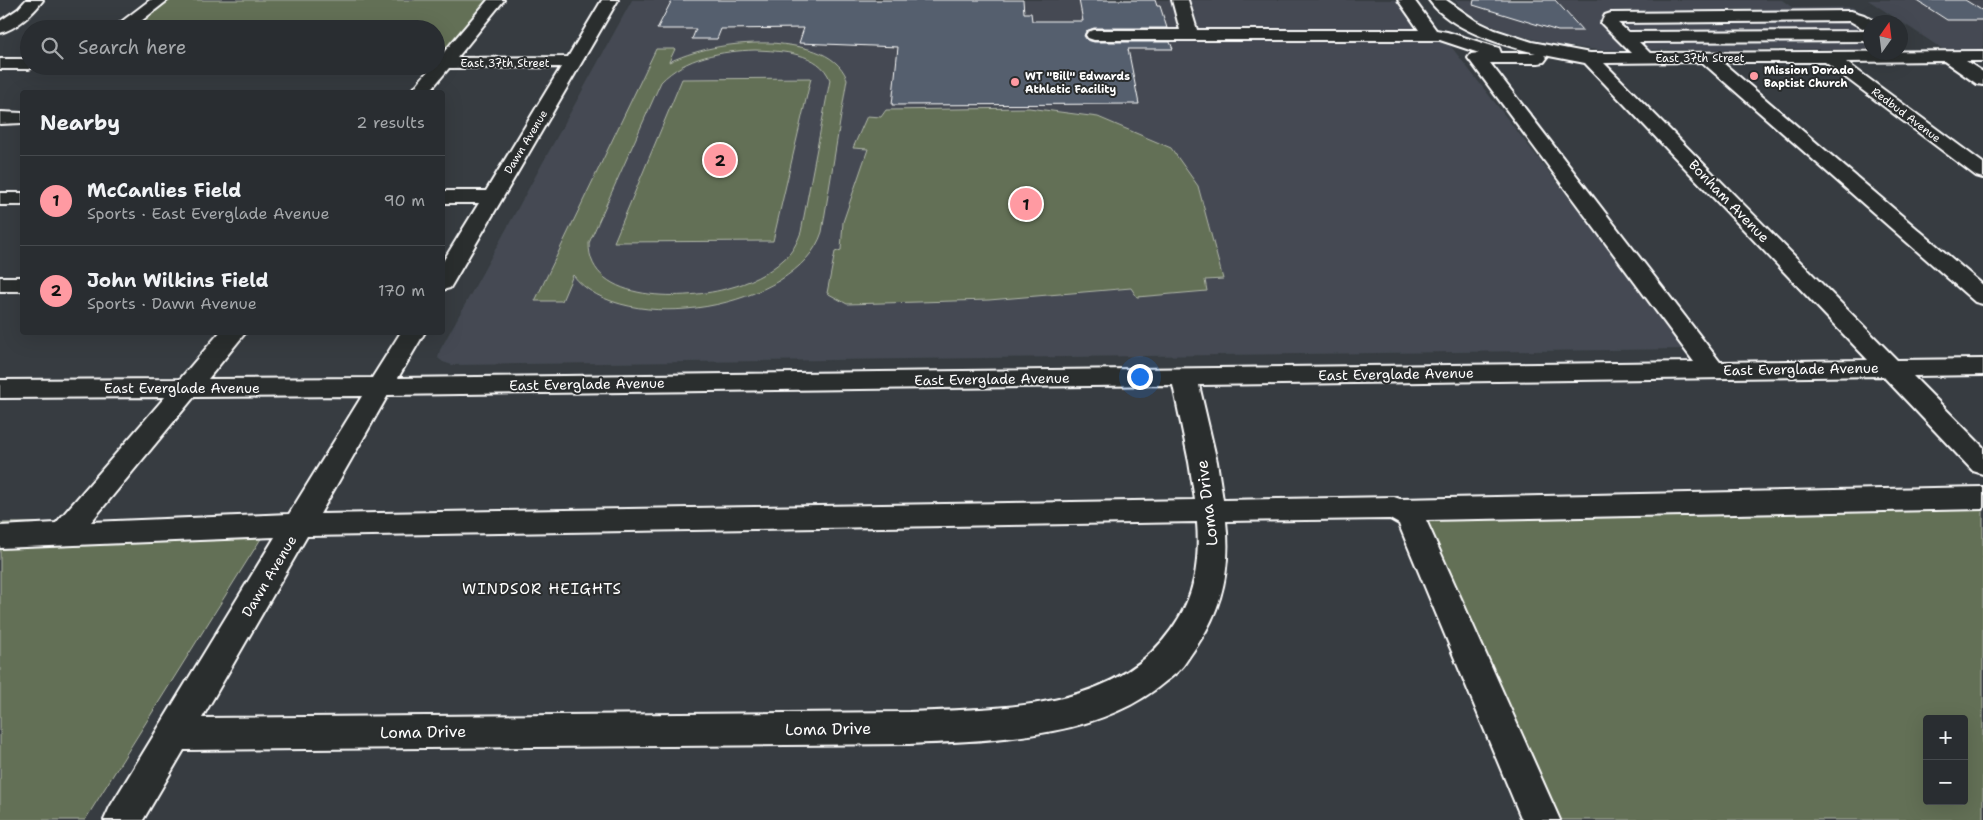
<!DOCTYPE html>
<html lang="en">
<head>
<meta charset="utf-8">
<style>
  :root { --surface:#292d31; --page:#313539; --text:#f1f3f6; --muted:#a5a8ab; --line:#45494d; --accent:#ff9aa2 }
  body { margin:0; font-family:"Shantell Sans",sans-serif; background:var(--page); color:var(--text) }
  .controls { position:absolute; right:15px; bottom:15px; display:grid; overflow:hidden; border-radius:5px; box-shadow:0 5px 20px #0002 }
  .controls button { width:45px; height:45px; display:grid; place-items:center; padding:0; border:0; border-bottom:1px solid var(--line); background:var(--surface); color:var(--text); font:25px sans-serif }
  .compass { position:absolute; left:1863px; top:15px; width:45px; height:45px; border-radius:50%; background:var(--surface); box-shadow:0 5px 20px #0002; rotate:14deg }
  .you { position:absolute; left:1139px; top:376px; width:18px; height:18px; margin:-12px; border:4px solid #fff; border-radius:50%; background:#1a73e8; box-shadow:0 0 0 8px #1a73e833 }
  .badge { display:grid; place-items:center; width:32px; height:32px; border-radius:50%; background:var(--accent); color:#111; font-size:16px; font-weight:700 }
  .pin { position:absolute; translate:-50% -50%; border:2px solid #fff; box-shadow:0 1px 5px #0006 }
  .list { margin:0; padding:0; list-style:none }
  h2 { display:flex; justify-content:space-between; align-items:center; height:65px; margin:0; padding:0 20px; font-size:21px }
  h2 small { font-size:16px; font-weight:400; color:var(--muted) }
  .list li { display:grid; grid-template-columns:32px 1fr auto; gap:15px; align-items:center; box-sizing:border-box; height:90px; padding:0 20px; border-top:1px solid var(--line) }
  .list b { display:block; font-size:19px; white-space:nowrap }
  .list p { margin:0; font-size:16px; white-space:nowrap; color:var(--muted) }
  .list em { font-size:16px; font-style:normal; color:var(--muted) }
  .icon { flex:none; width:28px; height:28px; fill:none; stroke:currentColor; stroke-width:2; stroke-linecap:round; stroke-linejoin:round }
  .map { position:relative; flex:none; width:1983px; height:820px; overflow:hidden }
  .search { position:absolute; background:var(--surface); box-shadow:0 5px 20px #0002; left:20px; top:20px; width:425px; height:55px; display:flex; align-items:center; gap:12px; box-sizing:border-box; padding:0 18px; border-radius:28px; color:var(--muted); font-size:19px }
  .panel { position:absolute; background:var(--surface); box-shadow:0 5px 20px #0002; left:20px; top:90px; width:425px; height:245px; border-radius:5px }
  .map>svg:first-child { display:block }
  .built { fill:#444a52 }
  .green { fill:#636f56; stroke:#b1b7aa; fill-rule:evenodd }
  .building { fill:#545e6e; stroke:#fff }
  .lines { fill:none; stroke-linecap:round; stroke-linejoin:round }
  .minor-casing { stroke:#fff; stroke-width:4 }
  .minor { fill:#2a2d2e; fill-rule:evenodd }
  .poi-dot { fill:#ff9aa2; stroke:#2a2d2e; stroke-width:2 }
  .labels { text-anchor:middle; dominant-baseline:central; stroke-width:4; stroke-linejoin:round; paint-order:stroke }
  .far-street-label { font-size:11px; fill:#fff; stroke:#2a2d2e }
  .far-poi-label { font-size:11px; font-weight:bold; fill:#fff; stroke:#2a2d2e; text-anchor:start }
  .street-label { font-size:14px; fill:#fff; stroke:#2a2d2e }
  .neighbourhood-label { font-size:15px; letter-spacing:1px; fill:#fff; stroke:#2a2d2e }
  .near-street-label { font-size:16px; fill:#fff; stroke:#2a2d2e }
</style>
</head>
<body>
<div class="map">
<svg width="1983" height="820" viewBox="0 0 1983 820">
  <rect width="100%" height="100%" fill="#373c41"/>
  <filter id="ink" filterUnits="userSpaceOnUse"><feTurbulence type="fractalNoise" baseFrequency=".02" numOctaves="2"/><feDisplacementMap in="SourceGraphic" scale="10" xChannelSelector="R" yChannelSelector="G"/><feConvolveMatrix kernelMatrix="1 2 1 2 8 2 1 2 1" color-interpolation-filters="sRGB"/></filter>
  <g filter="url(#ink)">
    <!-- built -->
    <g class="built">
      <path d="M632,0H1411L1453,49L1687,349L452,365L443,362L438,358L440,350Z"/>
      <path d="M1455,0H1782L1793,8L1852,7L1874,22H1870V49L1598,50L1559,45L1512,34L1478,20L1465,12Z"/>
      <path d="M1868,0H1983V56H1953Z"/>
    </g>
    <!-- green -->
    <g class="green">
      <path d="M157,0H501L436,63V29H117Z"/>
      <path d="M773,43C799,46 836,50 847,79L822,232C798,309 622,339 573,275L562,301H535L656,49H675L669,62C702,47 737,42 773,43ZM755,50C780,51 820,52 830,80L801,232C797,243 792,253 783,260C768,274 748,283 729,288C689,300 588,305 589,243L661,82C685,57 722,51 755,50Z"/>
      <path d="M811,78L773,241L614,242L682,79Z"/>
      <path d="M1029,108L1098,117L1171,148L1198,186L1223,279L1205,280L1207,291L1137,297L1131,288L989,300L847,304L827,293L835,252L841,250L843,222L868,149L853,148L867,116L881,117L886,110Z"/>
      <path d="M1983,498V820H1548L1417,505ZM1927,719H1964V801H1927Z"/>
      <path d="M272,521L85,820H0V523Z"/>
    </g>
    <!-- building -->
    <g class="building">
      <path d="M672,0H1023L1024,13H1031L1032,21H1083L1079,0H1155L1157,6H1160L1167,28H1094L1086,31L1084,36L1087,40L1094,42H1170L1173,49H1128L1139,104L892,105L898,47L799,43L804,28L721,29L717,39H692L696,29H657Z"/>
      <path d="M1474,0H1555L1583,31H1558L1473,5Z"/>
      <path d="M1916,0H1965L1983,11V20H1947Z"/>
    </g>
    <g class="lines">
      <defs>
        <g id="minor">
          <path d="M26,0H43C33,14 16,29 0,33V21L18,9Z"/>
          <path d="M150,0H168L131,29H112Z"/>
          <path d="M488,0H504L457,58L568,57L602,0H618L453,283L450,288L442,290V263L479,203H442V191H486L561,67L449,68L429,92H411L431,67L430,66H436V58H439Z"/>
          <path d="M1172,0H1188L1197,30H1419L1398,0H1414L1436,30L1447,32L1499,48L1501,53H1536C1502,45 1450,30 1429,0H1446L1476,21L1495,30L1532,42L1590,53H1631L1601,23L1605,15L1611,13L1851,11L1864,15L1876,22H1870V31L1864,29L1850,21L1618,23L1628,32L1870,31V41L1639,42L1650,53L1983,51V61H1966L1983,72V85L1977,84L1944,61L1846,62L1983,163V178L1976,176L1825,62H1722L1983,285V304L1975,302L1702,62L1604,63L1897,360L1983,359V375L1913,376L1983,447V474L1973,471L1883,376L1199,385L1217,462L1223,500L1394,497L1400,499L1983,487V509L1426,520L1560,820H1522L1400,527L1399,524L1390,519L1226,521C1231,566 1223,607 1198,644C1193,651 1188,659 1183,666C1178,672 1172,677 1166,681C1099,739 993,740 909,744L184,750L143,820H104L110,807L275,537L0,548V526L56,523L165,397L0,398V380L180,379L220,332H246L208,379L372,378L401,332H425L398,378L1694,362L1468,58L1471,54L1479,53L1440,40H1094L1088,38L1086,35L1088,32L1094,30H1180ZM1544,55L1585,63L1868,360L1720,362L1490,63H1538L1544,62L1547,58ZM1173,385L1189,462L1195,500L320,514L388,395ZM362,396L289,514L91,522L194,397ZM1197,522C1200,562 1195,598 1171,630C1113,712 1000,708 909,712L202,718L307,536Z"/>
          <path d="M0,59H29V66H36L29,69H0Z"/>
          <path d="M0,112L22,113V123L0,124Z"/>
          <rect x="0" y="193" width="22" height="12"/>
          <rect x="0" y="277" width="22" height="14"/>
        </g>
      </defs>
      <!-- minor casing -->
      <use href="#minor" class="minor-casing"/>
      <!-- minor -->
      <use href="#minor" class="minor"/>
    </g>
  </g>
  <!-- markers -->
  <g class="poi-dot">
    <circle cx="1754" cy="76" r="5"/>
    <circle cx="1015" cy="82" r="5"/>
  </g>
  <g class="labels">
    <!-- far-street labels -->
    <g class="far-street-label">
      <text x="1700" y="58">East 37th Street</text>
      <text x="505" y="63">East 37th Street</text>
      <text transform="translate(1906 115) rotate(37)">Redbud Avenue</text>
      <text transform="translate(526 142) rotate(-59)">Dawn Avenue</text>
    </g>
    <!-- far-poi labels -->
    <g class="far-poi-label">
      <text x="1764" y="70">Mission Dorado<tspan x="1764" dy="13">Baptist Church</tspan></text>
      <text x="1025" y="76">WT "Bill" Edwards<tspan x="1025" dy="13">Athletic Facility</tspan></text>
    </g>
    <!-- street labels -->
    <g class="street-label">
      <text transform="translate(1729 201) rotate(46)">Bonham Avenue</text>
      <text transform="translate(1801 369) rotate(-1)">East Everglade Avenue</text>
      <text transform="translate(1396 374) rotate(-1)">East Everglade Avenue</text>
      <text transform="translate(992 379) rotate(-1)">East Everglade Avenue</text>
      <text transform="translate(587 384) rotate(-1)">East Everglade Avenue</text>
      <text x="182" y="388">East Everglade Avenue</text>
      <text transform="translate(269 576) rotate(-59)">Dawn Avenue</text>
    </g>
    <!-- neighbourhood labels -->
    <g class="neighbourhood-label">
      <text x="542" y="589">WINDSOR HEIGHTS</text>
    </g>
    <!-- near-street labels -->
    <g class="near-street-label">
      <text transform="translate(1207 503) rotate(-97)">Loma Drive</text>
      <text transform="translate(828 729) rotate(-1)">Loma Drive</text>
      <text transform="translate(423 732) rotate(-1)">Loma Drive</text>
    </g>
  </g>
</svg>
<div class="controls">
<button>+</button>
<button>−</button>
</div>
<svg class="compass" viewBox="-18 -18 36 36"><path d="M0-13l5 13h-10z" fill="#e53935"/><path d="M0 13l5-13h-10z" fill="#a5a8ab"/></svg>
<div class="you"></div>
<div class="pin badge" style="left:1026px;top:204px">1</div>
<div class="pin badge" style="left:720px;top:160px">2</div>
<div class="search"><svg class="icon" aria-label="search" viewBox="0 0 24 24"><circle cx="10" cy="10" r="6"/><path d="M15 15l6 6"/></svg>Search here</div>
<section class="panel">
<h2>Nearby<small>2 results</small></h2>
<ul class="list">
<li><span class="badge">1</span><div><b>McCanlies Field</b><p>Sports · East Everglade Avenue</p></div><em>90 m</em></li>
<li><span class="badge">2</span><div><b>John Wilkins Field</b><p>Sports · Dawn Avenue</p></div><em>170 m</em></li>
</ul>
</section>
</div>
</body>
</html>
